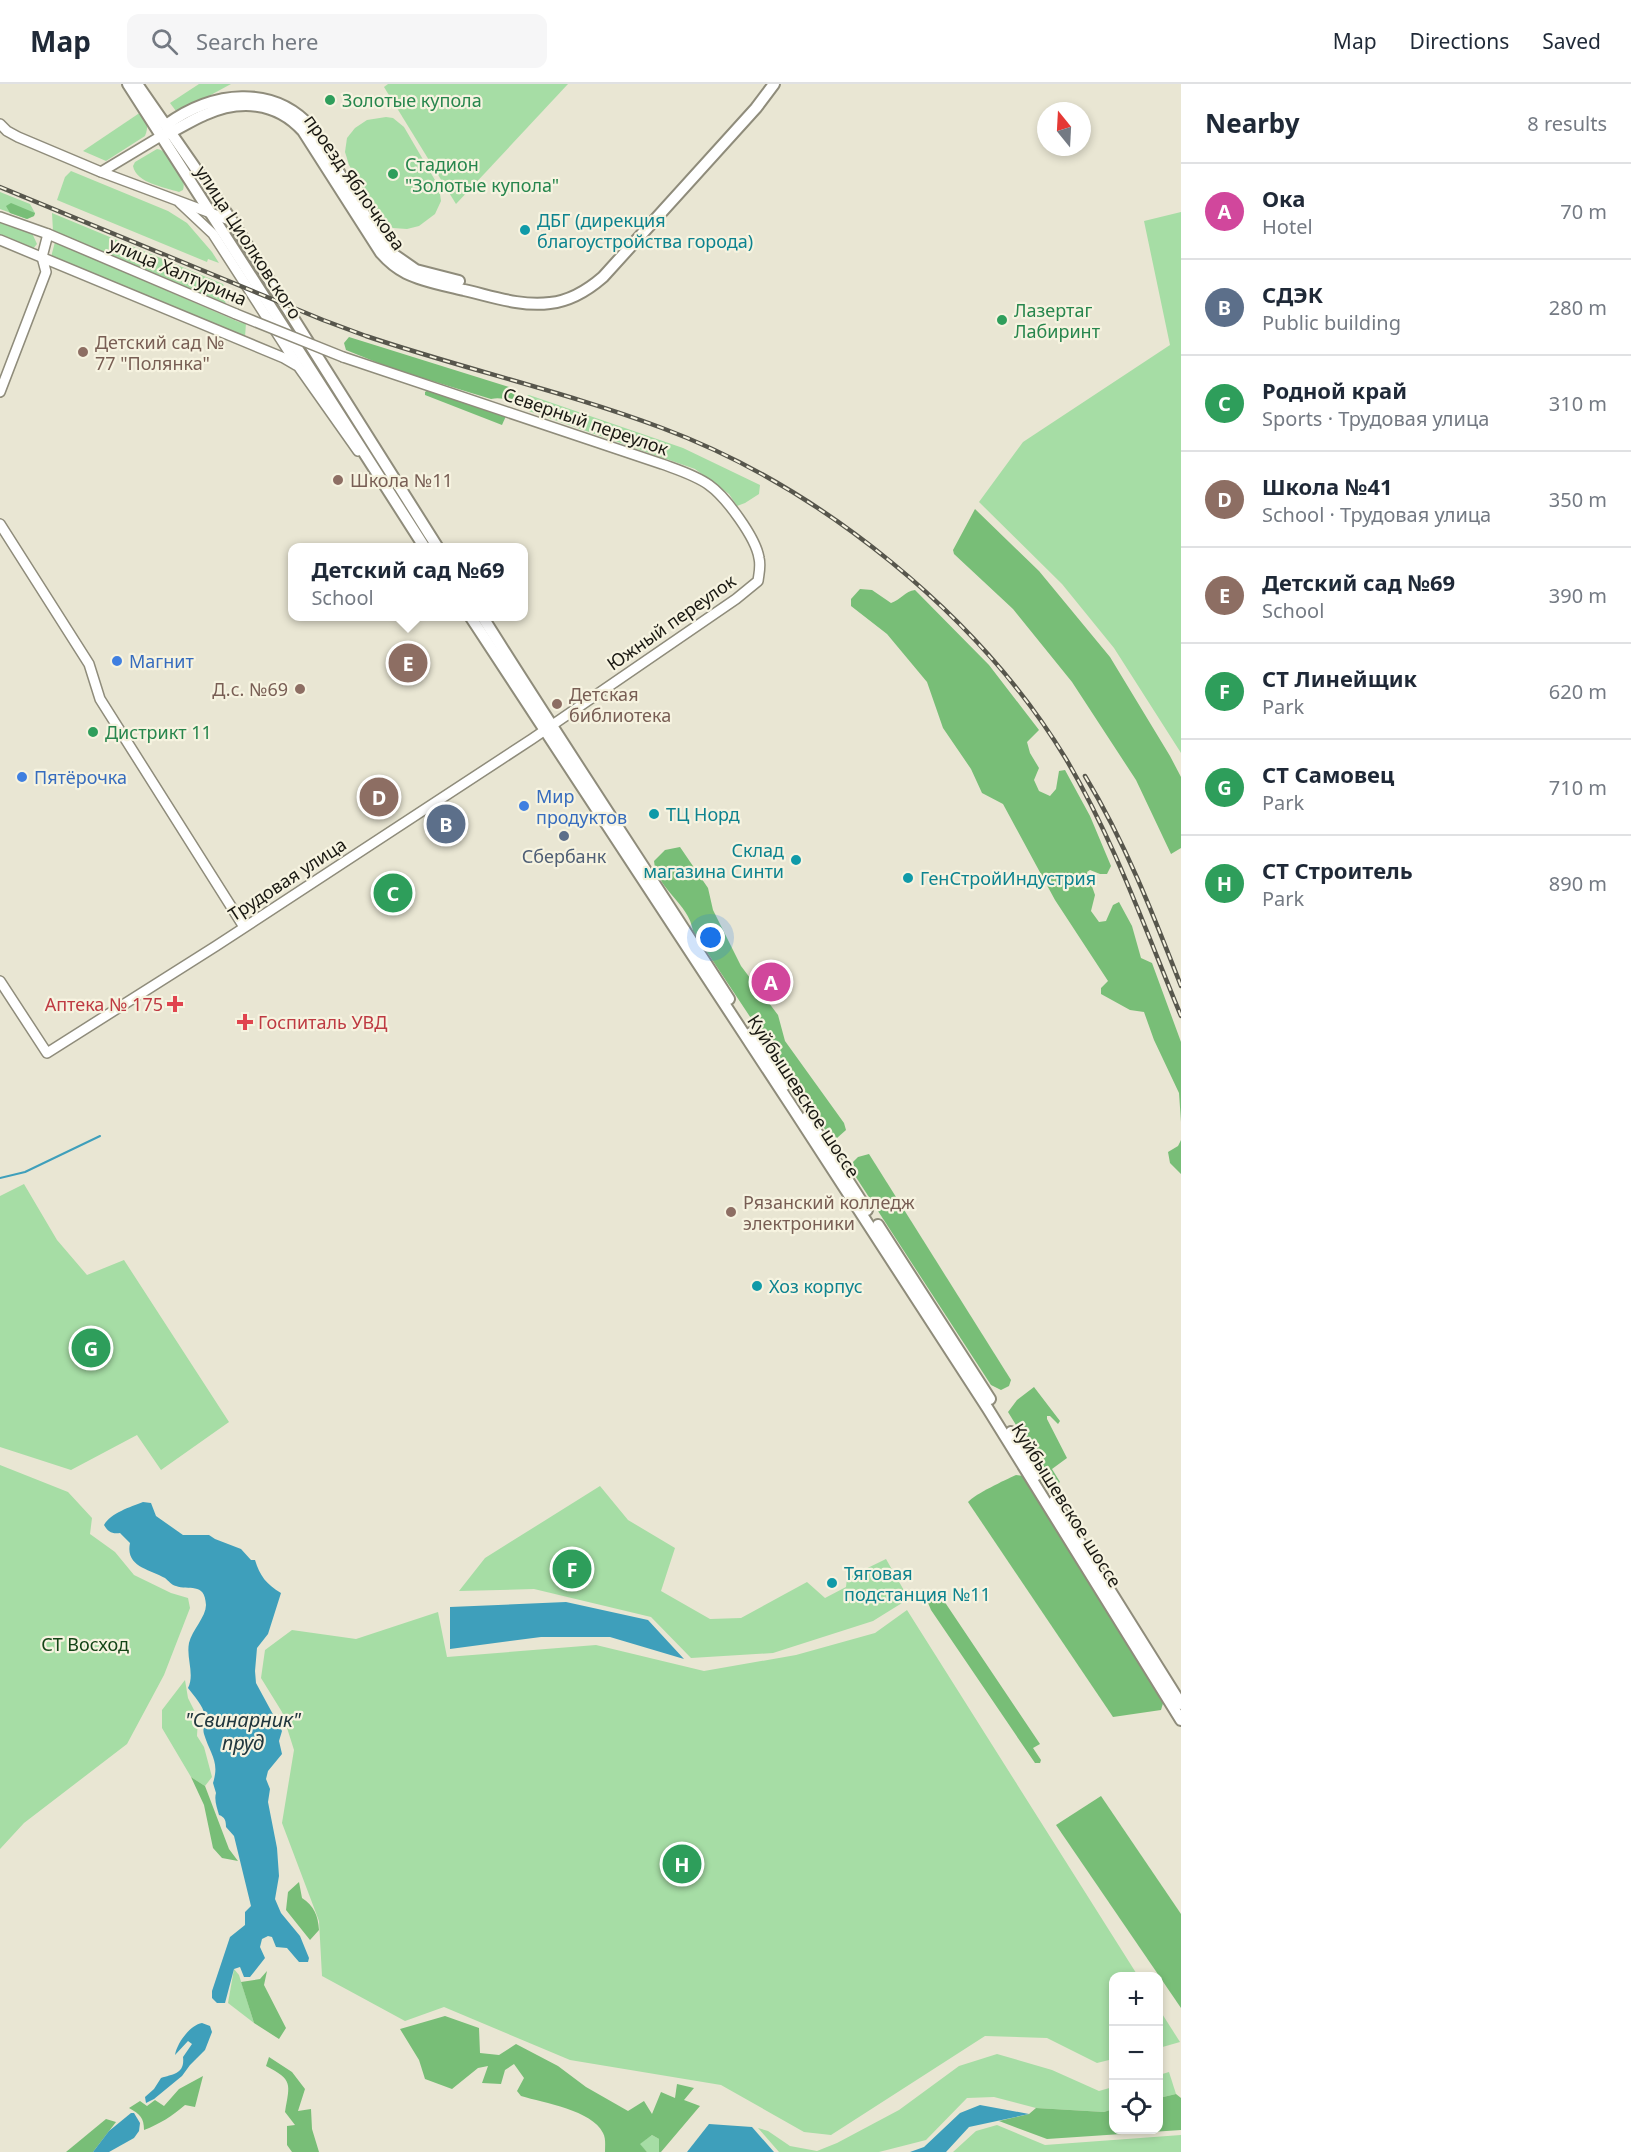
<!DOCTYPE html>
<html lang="en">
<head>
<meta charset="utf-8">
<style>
  :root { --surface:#fff; --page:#f6f6f7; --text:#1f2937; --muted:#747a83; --line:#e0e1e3; --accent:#0b8043 }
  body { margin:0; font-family:"Noto Sans",sans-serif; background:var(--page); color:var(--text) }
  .controls { position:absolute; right:18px; bottom:18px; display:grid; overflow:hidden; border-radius:12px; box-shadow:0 3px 9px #0003 }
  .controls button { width:54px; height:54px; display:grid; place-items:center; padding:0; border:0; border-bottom:2px solid var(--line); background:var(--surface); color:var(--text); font:30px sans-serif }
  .compass { position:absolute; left:1037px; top:18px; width:54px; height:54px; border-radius:50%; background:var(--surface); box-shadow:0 3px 9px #0003; rotate:342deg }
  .you { position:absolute; left:711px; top:854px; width:21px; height:21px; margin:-15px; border:4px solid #fff; border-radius:50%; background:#1a73e8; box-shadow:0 0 0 9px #1a73e833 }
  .badge { display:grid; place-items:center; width:39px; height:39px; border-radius:50%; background:var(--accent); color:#fff; font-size:20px; font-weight:700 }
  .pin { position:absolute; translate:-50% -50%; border:3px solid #fff; box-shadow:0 2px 6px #0006 }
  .popup { position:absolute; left:288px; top:459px; width:240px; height:78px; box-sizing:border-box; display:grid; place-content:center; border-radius:12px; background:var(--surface); filter:drop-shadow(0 2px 4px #0005); font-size:20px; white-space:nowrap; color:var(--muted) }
  .popup b { font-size:22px; color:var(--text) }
  .popup::after { content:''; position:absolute; left:50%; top:100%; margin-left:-12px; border:12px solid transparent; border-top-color:var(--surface) }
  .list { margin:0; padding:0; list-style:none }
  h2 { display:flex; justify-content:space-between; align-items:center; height:78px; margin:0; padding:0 24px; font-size:26px }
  h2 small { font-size:20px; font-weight:400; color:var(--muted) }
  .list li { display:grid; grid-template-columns:39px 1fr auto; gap:18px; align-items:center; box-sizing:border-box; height:96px; padding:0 24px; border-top:2px solid var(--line) }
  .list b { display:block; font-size:22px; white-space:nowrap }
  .list p { margin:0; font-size:20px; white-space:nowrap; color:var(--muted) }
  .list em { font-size:20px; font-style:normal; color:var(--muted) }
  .icon { flex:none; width:33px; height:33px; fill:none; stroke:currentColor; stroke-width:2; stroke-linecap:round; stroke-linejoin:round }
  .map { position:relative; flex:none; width:1181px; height:2068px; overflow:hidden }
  header { display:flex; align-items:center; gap:36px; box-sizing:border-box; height:84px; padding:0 30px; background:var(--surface); border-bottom:2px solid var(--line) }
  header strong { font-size:28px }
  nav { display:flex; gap:33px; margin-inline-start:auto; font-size:21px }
  .search { width:420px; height:54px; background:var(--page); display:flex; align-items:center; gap:15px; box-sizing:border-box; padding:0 21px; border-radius:12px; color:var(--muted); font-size:22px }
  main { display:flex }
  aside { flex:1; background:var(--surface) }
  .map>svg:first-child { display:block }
  .green { fill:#a6dda5 }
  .forest { fill:#78be77 }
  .water { fill:#3e9fbb }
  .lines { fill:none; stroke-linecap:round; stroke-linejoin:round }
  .stream { stroke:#3e9fbb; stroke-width:2 }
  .secondary-casing { stroke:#8f8c7b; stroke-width:12 }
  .primary-casing { stroke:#8f8c7b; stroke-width:14 }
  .secondary { stroke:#fff; stroke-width:9 }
  .primary { stroke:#fff; stroke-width:10 }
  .rail-casing { stroke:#57564c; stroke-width:4.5 }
  .rail { stroke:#f6f3e0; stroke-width:2; stroke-dasharray:7; stroke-linecap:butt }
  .secondary-bridge-casing { stroke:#8f8c7b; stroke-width:12; stroke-linecap:butt }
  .secondary-bridge { stroke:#fff; stroke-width:9 }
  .leisure-dot { fill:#2e9e5b; stroke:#f6f3e0; stroke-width:2 }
  .culture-dot { fill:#0f9aa8; stroke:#f6f3e0; stroke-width:2 }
  .education-dot { fill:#8d6e63; stroke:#f6f3e0; stroke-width:2 }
  .shop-dot { fill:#3f7fe0; stroke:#f6f3e0; stroke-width:2 }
  .service-dot { fill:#5c6f8a; stroke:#f6f3e0; stroke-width:2 }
  .health-dot { fill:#e0444e; stroke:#f6f3e0; stroke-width:2 }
  .labels { text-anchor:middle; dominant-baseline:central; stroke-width:4.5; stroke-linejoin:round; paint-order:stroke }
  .leisure-label { font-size:18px; fill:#27864d; stroke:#f6f3e0; text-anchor:start }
  .street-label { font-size:18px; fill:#1a1913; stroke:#f6f3e0 }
  .culture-label { font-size:18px; fill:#0d838f; stroke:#f6f3e0; text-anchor:start }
  .education-label { font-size:18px; fill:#785e54; stroke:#f6f3e0; text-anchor:start }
  .shop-label { font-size:18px; fill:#366cbe; stroke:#f6f3e0; text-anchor:start }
  .service-label { font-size:18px; fill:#4e5e75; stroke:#f6f3e0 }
  .health-label { font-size:18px; fill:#be3a42; stroke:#f6f3e0; text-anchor:end }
  .park-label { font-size:18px; fill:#134416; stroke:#f6f3e0 }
  .water-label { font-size:20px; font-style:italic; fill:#21373e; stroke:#f6f3e0 }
</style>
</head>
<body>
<header>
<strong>Map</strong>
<div class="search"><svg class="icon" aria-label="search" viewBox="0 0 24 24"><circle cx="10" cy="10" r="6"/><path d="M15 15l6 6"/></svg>Search here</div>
<nav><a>Map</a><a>Directions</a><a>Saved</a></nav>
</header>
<main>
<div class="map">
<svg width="1181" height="2068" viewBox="0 0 1181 2068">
  <rect width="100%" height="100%" fill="#e9e6d3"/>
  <!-- green -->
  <g class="green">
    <path d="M199,0H231L183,26L176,27L170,19Z"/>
    <path d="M388,0H568L456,120L384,3Z"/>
    <path d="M141,28C147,37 149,42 145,52L106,77L83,67Z"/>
    <path d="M386,33L393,34L404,43L439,103L441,117L435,130L419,142L407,145L393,144L382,136L349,81L345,68L347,54L355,44L367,36Z"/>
    <path d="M157,65C169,66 188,95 183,106L179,108C164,103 136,99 133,82L135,78Z"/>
    <path d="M71,87L168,127L187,139L212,168L219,179L208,175L207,178L57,116L65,93Z"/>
    <path d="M0,108L30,120L35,129L34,132L27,135L0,125Z"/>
    <path d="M1181,128V669L1114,564L1062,500L979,418L1023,358L1170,261L1144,137Z"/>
    <path d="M52,129L223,200L228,211L222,210L227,222L53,147Z"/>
    <path d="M0,137L32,149L37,160L32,166L0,152Z"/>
    <path d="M55,158L239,238L246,239L245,253L51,173Z"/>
    <path d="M529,311L683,364L760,401L759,410L745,419L737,422L729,410L695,385L526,326L522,317L524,313Z"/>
    <path d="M24,1100L57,1156L87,1191L124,1176L229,1338L161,1386L137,1351L71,1386L0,1363V1112Z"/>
    <path d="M0,1381L68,1408L92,1434L90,1450L115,1468L134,1491L171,1509L188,1514L190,1524L164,1591L127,1660L24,1739L0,1765Z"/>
    <path d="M600,1402L628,1436L675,1464L661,1507L710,1535L741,1534L807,1498L825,1514L846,1503L847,1494L886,1475L906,1510L902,1519L873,1537L773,1569L691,1574L651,1533L534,1505L459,1507L485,1474Z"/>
    <path d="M907,1526L1138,1892H1114L1113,1975L1097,1979L1047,1954L985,1952L831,2051L804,2048L721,2001L570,1976L444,1923L405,1937L322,1892L319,1837L282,1739L294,1666L282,1628L261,1594L265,1566L292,1546L356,1555L438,1528L447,1573L596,1561L704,1587L796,1571L875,1549Z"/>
    <path d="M185,1596L188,1614L198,1634L197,1652L204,1663L212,1693L205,1702L191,1693L162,1644V1626Z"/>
    <path d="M234,1885L239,1891L254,1939L228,1919Z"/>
    <path d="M1158,1925H1159L1180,1958L1159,1964Z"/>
    <path d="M997,1970L1052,1986L1099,2007L1113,2003V2025L1104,2028L1036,2024L994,2013L967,2014L926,2056L879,2068H779L758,2044L768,2047L790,2062L817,2067L837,2059L899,2026L959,1982Z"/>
    <path d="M1169,1988L1176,2010L1159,2014V1991Z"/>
    <path d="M997,2041L1045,2061L1181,2051V2068H953L976,2047Z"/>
    <path d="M652,2051L659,2055V2068H647L639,2060Z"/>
  </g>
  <!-- forest -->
  <g class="forest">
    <path d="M11,119L35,129L34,132L27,135L10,129L6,122Z"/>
    <path d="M349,253L509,303L515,308L514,315C505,316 500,313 491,315L393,285L346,266L344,259Z"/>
    <path d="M428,306L506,332L502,341L425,311V308Z"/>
    <path d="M975,425L1039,487L1110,573L1170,672L1181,693V764L1171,770L1136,696L1072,598L1013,525L954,470L953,466Z"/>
    <path d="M860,505L872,506L891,519C901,516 905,507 915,506L989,581L1039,646L1027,658L1030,669L1039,684L1034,696L1039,707L1050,712L1056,705L1059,687L1065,686L1090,732L1111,782L1107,790H1100L1090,786L1087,788L1095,811L1091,827L1099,838L1106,837L1113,821L1119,818L1132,842L1141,874L1152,879L1181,958V1038L1179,1009L1154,956L1144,928L1130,926L1101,910V904L1108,897L1055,816L1003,720L982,709L971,685L943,644L927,598L887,550L851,522V515Z"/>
    <path d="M680,763L708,804L713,826L741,882L778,931L785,957L844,1039L846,1046L837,1054L830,1053L693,847C689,819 656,805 654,777L665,766Z"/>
    <path d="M1181,1056V1090L1170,1079L1168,1068L1178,1062Z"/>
    <path d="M869,1070L1011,1296L1009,1302L1001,1306L991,1301L852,1087V1079L858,1073Z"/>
    <path d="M1034,1303L1060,1337L1058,1340L1050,1332H1047V1335L1067,1374L1052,1385L1060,1398L1056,1401L1052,1399L1008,1328L1017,1316Z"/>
    <path d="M1016,1391L1024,1392L1164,1616L1161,1626L1113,1633L968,1418C975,1410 1005,1396 1016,1391Z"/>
    <path d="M936,1505L1040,1660L1033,1664L1041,1676L1040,1679H1035L1022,1660L931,1526L926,1514Z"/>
    <path d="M191,1693L205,1702L229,1765L238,1777L222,1774L213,1764L204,1721Z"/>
    <path d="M1101,1712L1181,1830V1924L1056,1741Z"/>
    <path d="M299,1798L302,1814C314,1822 318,1831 319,1846L310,1856L286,1826L288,1808Z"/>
    <path d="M267,1887L264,1901L286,1944L279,1955L254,1939L241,1898L260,1895Z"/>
    <path d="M445,1932L479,1944L480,1969L499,1971L516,1960L558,1982L586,2003L628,2027L644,2017L652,2030L661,2008L675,2014L677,2000L694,2004L684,2016L700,2022L661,2068H659V2055L652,2051L640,2060L647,2068H605C605,2062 606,2054 603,2049C592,2026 544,2019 521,2012L517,2007L524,1994L514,1980L505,1986L501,2000L482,1999L488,1982L478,1984L452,2005L425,1995L419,1976L400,1945Z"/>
    <path d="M269,1973L292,1988L305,2005L298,2027L311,2025L312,2045L319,2068H292L287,2061V2042L295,2041L285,2028C290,1999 293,1996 266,1982Z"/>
    <path d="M203,1992L195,2023L185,2021C172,2032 160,2040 144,2046C144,2034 140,2030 129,2024L140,2017L147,2022L155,2016L164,2022L179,2005Z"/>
    <path d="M1176,2010L1181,2014V2046L1047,2055L999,2037L1029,2030L1036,2024L1104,2028L1113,2025L1114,2046H1158L1159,2014Z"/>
    <path d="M106,2035L116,2038L93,2068H66Z"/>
  </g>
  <!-- water -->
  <g class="water">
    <path d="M143,1418L151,1419L156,1432L183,1451H209L215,1455L241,1465L251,1476H255C260,1492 266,1500 281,1509L268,1550L257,1564L255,1587L256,1599L282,1647L279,1657L282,1670L268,1687L266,1695L270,1705L268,1718L277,1764L279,1792L275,1815L281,1829L300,1852L309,1874L308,1878H299L287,1864L276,1863L272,1853L268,1852L262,1855L260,1863L265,1874L250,1893H244L240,1883L234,1885L225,1919H217L212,1914V1907L230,1853L245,1841V1828L251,1822L234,1752L226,1743C226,1737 225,1733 219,1731C217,1724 214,1716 216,1709L213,1699C220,1677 210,1670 204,1650C202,1644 206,1638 205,1632C203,1621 194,1612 188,1604C195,1590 186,1574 189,1559C192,1546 206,1533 206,1521C205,1497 188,1507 176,1502C171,1501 169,1497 165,1494C150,1485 125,1483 130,1459L120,1449C112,1450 108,1448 104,1441C111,1429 130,1423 143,1418Z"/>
    <path d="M566,1518L648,1536L684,1575L610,1553H541L450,1565V1523Z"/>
    <path d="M202,1939L210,1942L212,1948L205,1966L190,1981L182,1992L154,2015L146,2019L145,2013L154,2005L161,1994C173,1990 185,1990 183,1973L192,1960L188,1957L175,1971C177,1959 190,1941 202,1939Z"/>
    <path d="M980,2021L1029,2030L969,2043L946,2068H910L924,2063L960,2029Z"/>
    <path d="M131,2029H134L140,2039L139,2047L134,2054L109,2068H93L109,2047Z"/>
    <path d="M709,2040L752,2043L774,2068H687Z"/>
  </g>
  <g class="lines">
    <!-- stream -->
    <path class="stream" d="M0,1094L25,1088L100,1052"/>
    <defs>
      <g id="secondary">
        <path d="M0,40L7,47L18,53L101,88L232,137"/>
        <path d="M101,88L161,52"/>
        <path d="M180,119L213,150L298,282L358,367"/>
        <path d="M0,133L48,150L236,230"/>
        <path d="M0,156L284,274L296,281"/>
        <path d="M0,308L46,188L42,173L48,150"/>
        <path d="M0,440L89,580L100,615L244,843"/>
        <path d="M0,897L47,969L216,862L532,655L736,515L758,497C759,489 761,482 759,474C756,454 726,413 709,401C695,391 678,386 662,380L343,273"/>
      </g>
      <g id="primary">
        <path d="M128,0L425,464"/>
        <path d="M137,0L232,137L438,464"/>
        <path d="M166,41C213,7 273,0 312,44L371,141L393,170L416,186L459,197"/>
        <path d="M161,52C177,47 189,37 204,31C239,15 276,17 303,47L381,169C388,177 396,184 406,189C424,198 444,201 464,206C491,212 521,223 550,219C570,217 588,206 603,193L756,24L774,0"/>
        <path d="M470,532L794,1026L988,1325L1181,1636"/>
        <path d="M482,532C563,661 647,787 729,915"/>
        <path d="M751,949L785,1001"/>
        <path d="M807,1033L867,1126"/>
        <path d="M878,1141L990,1315"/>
        <path d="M1011,1348L1037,1391"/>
        <path d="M1054,1417L1181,1620"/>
      </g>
    </defs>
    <!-- secondary casing -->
    <use href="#secondary" class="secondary-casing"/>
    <!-- primary casing -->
    <use href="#primary" class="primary-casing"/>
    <!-- secondary -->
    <use href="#secondary" class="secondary"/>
    <!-- primary -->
    <use href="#primary" class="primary"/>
    <defs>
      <g id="rail">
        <path d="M0,103L323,236L366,252C464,285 566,308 662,344C820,403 979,531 1066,675C1114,756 1145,845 1181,932"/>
        <path d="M1085,692C1125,758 1153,830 1181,902"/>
      </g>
    </defs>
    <!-- rail casing -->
    <use href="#rail" class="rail-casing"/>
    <!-- rail -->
    <use href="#rail" class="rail"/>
    <defs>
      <path id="secondary-bridge" d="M236,230L343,273"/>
    </defs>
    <!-- secondary-bridge casing -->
    <use href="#secondary-bridge" class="secondary-bridge-casing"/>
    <!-- secondary-bridge -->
    <use href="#secondary-bridge" class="secondary-bridge"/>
  </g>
  <!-- markers -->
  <g class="leisure-dot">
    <circle cx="330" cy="16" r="6"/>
    <circle cx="393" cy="90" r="6"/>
    <circle cx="1002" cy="236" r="6"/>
    <circle cx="93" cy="648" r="6"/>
  </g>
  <g class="culture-dot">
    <circle cx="525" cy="146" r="6"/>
    <circle cx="654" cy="730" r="6"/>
    <circle cx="796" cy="776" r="6"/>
    <circle cx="908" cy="794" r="6"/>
    <circle cx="757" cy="1202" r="6"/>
    <circle cx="832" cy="1499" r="6"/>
  </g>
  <g class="education-dot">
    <circle cx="83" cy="268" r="6"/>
    <circle cx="338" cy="396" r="6"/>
    <circle cx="300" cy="605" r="6"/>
    <circle cx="557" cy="620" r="6"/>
    <circle cx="731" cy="1128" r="6"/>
  </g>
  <g class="shop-dot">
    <circle cx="117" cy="577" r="6"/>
    <circle cx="22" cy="693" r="6"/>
    <circle cx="524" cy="722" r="6"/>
  </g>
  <circle class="service-dot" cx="564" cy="752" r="6"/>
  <g class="health-dot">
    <path d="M172 911h6v6h6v6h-6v6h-6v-6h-6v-6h6z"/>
    <path d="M242 929h6v6h6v6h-6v6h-6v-6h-6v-6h6z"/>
  </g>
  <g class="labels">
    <!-- leisure labels -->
    <g class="leisure-label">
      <text x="342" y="16">Золотые купола</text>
      <text x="405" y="80">Стадион<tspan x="405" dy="21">"Золотые купола"</tspan></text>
      <text x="1014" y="226">Лазертаг<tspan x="1014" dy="21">Лабиринт</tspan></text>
      <text x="105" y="648">Дистрикт 11</text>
    </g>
    <!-- street labels -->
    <g class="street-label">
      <text transform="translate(355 98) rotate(55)">проезд Яблочкова</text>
      <text transform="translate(249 158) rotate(57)">улица Циолковского</text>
      <text transform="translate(178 187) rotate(23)">улица Халтурина</text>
      <text transform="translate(586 337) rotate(19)">Северный переулок</text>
      <text transform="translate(671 538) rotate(-35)">Южный переулок</text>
      <text transform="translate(287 795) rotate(-33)">Трудовая улица</text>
      <text transform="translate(804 1012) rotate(57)">Куйбышевское шоссе</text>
      <text transform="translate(1067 1421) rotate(58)">Куйбышевское шоссе</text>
    </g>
    <!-- culture labels -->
    <g class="culture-label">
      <text x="537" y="136">ДБГ (дирекция<tspan x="537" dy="21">благоустройства города)</tspan></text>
      <text x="666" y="730">ТЦ Норд</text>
      <text x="784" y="766" text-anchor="end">Склад<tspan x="784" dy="21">магазина Синти</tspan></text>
      <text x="920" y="794">ГенСтройИндустрия</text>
      <text x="769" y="1202">Хоз корпус</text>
      <text x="844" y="1489">Тяговая<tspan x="844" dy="21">подстанция №11</tspan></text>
    </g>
    <!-- education labels -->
    <g class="education-label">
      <text x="95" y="258">Детский сад №<tspan x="95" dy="21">77 "Полянка"</tspan></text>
      <text x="350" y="396">Школа №11</text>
      <text x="288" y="605" text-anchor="end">Д.с. №69</text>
      <text x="569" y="610">Детская<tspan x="569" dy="21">библиотека</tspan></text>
      <text x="743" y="1118">Рязанский колледж<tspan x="743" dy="21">электроники</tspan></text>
    </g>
    <!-- shop labels -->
    <g class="shop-label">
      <text x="129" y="577">Магнит</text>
      <text x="34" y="693">Пятёрочка</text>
      <text x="536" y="712">Мир<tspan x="536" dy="21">продуктов</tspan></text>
    </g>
    <!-- service labels -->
    <g class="service-label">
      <text x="564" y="772">Сбербанк</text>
    </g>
    <!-- health labels -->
    <g class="health-label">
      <text x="163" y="920">Аптека № 175</text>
      <text x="258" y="938" text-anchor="start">Госпиталь УВД</text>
    </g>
    <!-- park labels -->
    <g class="park-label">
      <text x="85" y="1560">СТ Восход</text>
    </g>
    <!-- water labels -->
    <g class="water-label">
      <text x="243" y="1635">"Свинарник"<tspan x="243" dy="23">пруд</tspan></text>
    </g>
  </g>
</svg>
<div class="controls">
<button>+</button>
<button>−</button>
<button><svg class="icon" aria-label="locate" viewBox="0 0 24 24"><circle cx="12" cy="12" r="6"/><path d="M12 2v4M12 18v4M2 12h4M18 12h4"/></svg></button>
</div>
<svg class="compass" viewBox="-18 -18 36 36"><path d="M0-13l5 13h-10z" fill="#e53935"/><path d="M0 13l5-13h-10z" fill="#747a83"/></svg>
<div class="you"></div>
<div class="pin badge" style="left:771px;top:898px;background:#d1479c">A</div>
<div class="pin badge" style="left:446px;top:740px;background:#5c6f8a">B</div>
<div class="pin badge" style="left:393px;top:809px;background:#2e9e5b">C</div>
<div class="pin badge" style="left:379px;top:713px;background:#8d6e63">D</div>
<div class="pin badge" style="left:408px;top:579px;background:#8d6e63">E</div>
<div class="popup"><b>Детский сад №69</b>School</div>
<div class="pin badge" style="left:572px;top:1485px;background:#2e9e5b">F</div>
<div class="pin badge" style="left:91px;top:1264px;background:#2e9e5b">G</div>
<div class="pin badge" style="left:682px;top:1780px;background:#2e9e5b">H</div>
</div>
<aside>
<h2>Nearby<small>8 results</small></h2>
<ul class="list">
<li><span class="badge" style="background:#d1479c">A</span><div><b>Ока</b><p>Hotel</p></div><em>70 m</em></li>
<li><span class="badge" style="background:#5c6f8a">B</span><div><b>СДЭК</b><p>Public building</p></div><em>280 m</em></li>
<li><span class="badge" style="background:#2e9e5b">C</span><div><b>Родной край</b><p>Sports · Трудовая улица</p></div><em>310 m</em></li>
<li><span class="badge" style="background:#8d6e63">D</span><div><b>Школа №41</b><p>School · Трудовая улица</p></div><em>350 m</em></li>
<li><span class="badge" style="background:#8d6e63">E</span><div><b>Детский сад №69</b><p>School</p></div><em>390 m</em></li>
<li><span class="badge" style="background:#2e9e5b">F</span><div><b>СТ Линейщик</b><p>Park</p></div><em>620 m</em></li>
<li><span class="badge" style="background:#2e9e5b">G</span><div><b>СТ Самовец</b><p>Park</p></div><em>710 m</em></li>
<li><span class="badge" style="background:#2e9e5b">H</span><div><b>СТ Строитель</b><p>Park</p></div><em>890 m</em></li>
</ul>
</aside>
</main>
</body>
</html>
